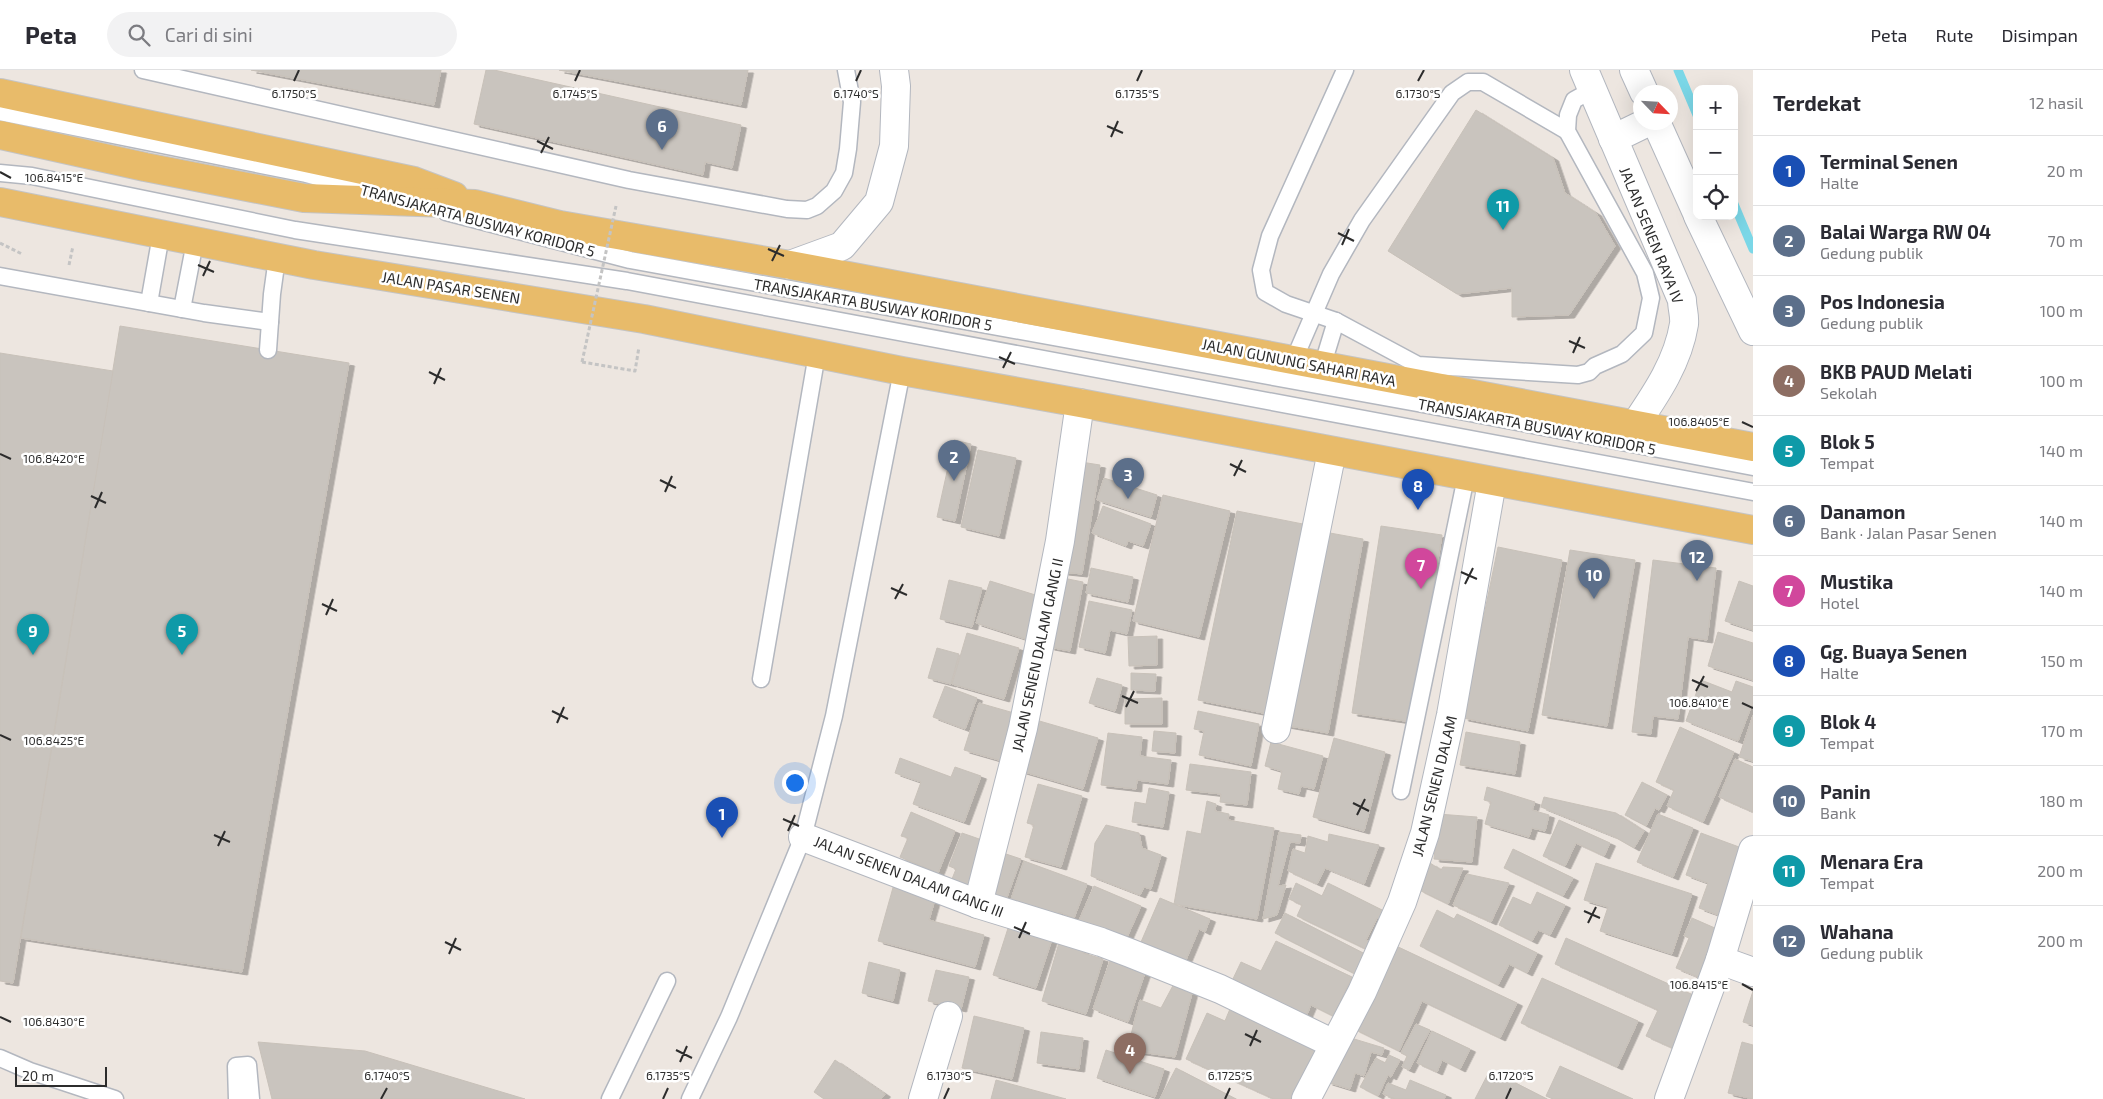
<!DOCTYPE html>
<html lang="id">
<head>
<meta charset="utf-8">
<style>
  :root { --surface:#fff; --page:#f2f2f3; --text:#2b2b33; --muted:#7c7c81; --line:#e1e1e2; --accent:#4c7eee }
  body { margin:0; font-family:"Exo 2",sans-serif; background:var(--page); color:var(--text) }
  .controls { position:absolute; right:15px; top:15px; display:grid; overflow:hidden; border-radius:10px; box-shadow:0 5px 20px #0002 }
  .controls button { width:45px; height:45px; display:grid; place-items:center; padding:0; border:0; border-bottom:1px solid var(--line); background:var(--surface); color:var(--text); font:25px sans-serif }
  .compass { position:absolute; left:1633px; top:15px; width:45px; height:45px; border-radius:50%; background:var(--surface); box-shadow:0 5px 20px #0002; rotate:115deg }
  .scale { position:absolute; left:15px; bottom:12px; width:92px; box-sizing:border-box; padding-left:5px; border:2px solid #2c2c2c; border-top:0; font-size:14px; line-height:18px; white-space:nowrap; color:#2c2c2c; -webkit-text-stroke:4px #fff; paint-order:stroke }
  .you { position:absolute; left:794px; top:712px; width:18px; height:18px; margin:-12px; border:4px solid #fff; border-radius:50%; background:#1a73e8; box-shadow:0 0 0 8px #1a73e833 }
  .badge { display:grid; place-items:center; width:32px; height:32px; border-radius:50%; background:var(--accent); color:#fff; font-size:16px; font-weight:700 }
  .pin { position:absolute; translate:-50% -41px; filter:drop-shadow(0 1px 2px #0008) }
  .pin::after { content:''; position:absolute; top:26px; width:18px; height:15px; background:inherit; clip-path:polygon(0 0,100% 0,50% 100%) }
  .list { margin:0; padding:0; list-style:none }
  h2 { display:flex; justify-content:space-between; align-items:center; height:65px; margin:0; padding:0 20px; font-size:21px }
  h2 small { font-size:16px; font-weight:400; color:var(--muted) }
  .list li { display:grid; grid-template-columns:32px 1fr auto; gap:15px; align-items:center; box-sizing:border-box; height:70px; padding:0 20px; border-top:1px solid var(--line) }
  .list b { display:block; font-size:19px; white-space:nowrap }
  .list p { margin:0; font-size:16px; white-space:nowrap; color:var(--muted) }
  .list em { font-size:16px; font-style:normal; color:var(--muted) }
  .icon { flex:none; width:28px; height:28px; fill:none; stroke:currentColor; stroke-width:2; stroke-linecap:round; stroke-linejoin:round }
  .map { position:relative; flex:none; width:1753px; height:1029px; overflow:hidden }
  header { display:flex; align-items:center; gap:30px; box-sizing:border-box; height:70px; padding:0 25px; background:var(--surface); border-bottom:1px solid var(--line) }
  header strong { font-size:24px }
  nav { display:flex; gap:28px; margin-inline-start:auto; font-size:18px }
  .search { width:350px; height:45px; background:var(--page); display:flex; align-items:center; gap:12px; box-sizing:border-box; padding:0 18px; border-radius:28px; color:var(--muted); font-size:19px }
  main { display:flex }
  aside { flex:1; background:var(--surface) }
  .map>svg:first-child { display:block }
  .lines { fill:none; stroke-linecap:round; stroke-linejoin:round }
  .stream { stroke:#7bd7e7; stroke-width:9 }
  .building { fill:#c9c4be; stroke:#c8c1b9; filter:url(#shadow) }
  .lane-casing { stroke:#b3b7bf; stroke-width:19 }
  .street-casing { stroke:#b3b7bf; stroke-width:30 }
  .secondary-casing { stroke:#b3b7bf; stroke-width:30 }
  .primary-casing { stroke:#c4c4c4; stroke-width:30 }
  .path { stroke:#c4c4c4; stroke-width:3; stroke-dasharray:4 2.5; stroke-linecap:butt }
  .lane { stroke:#fff; stroke-width:16 }
  .street { stroke:#fff; stroke-width:28 }
  .secondary { stroke:#fff; stroke-width:28 }
  .primary { stroke:#e8bb6a; stroke-width:28 }
  .path-bridge { stroke:#c4c4c4; stroke-width:3; stroke-dasharray:4 2.5; stroke-linecap:butt }
  .ticks { fill:none; stroke:#2c2c2c; stroke-width:2 }
  .labels { text-anchor:middle; dominant-baseline:central; stroke-width:5; stroke-linejoin:round; paint-order:stroke }
  .street-label { font-size:15px; fill:#2c2c2c; stroke:#fff }
  .ticks-label { font-size:12px; text-anchor:middle; fill:#2c2c2c; stroke:#fff; stroke-width:5; stroke-linejoin:round; paint-order:stroke }
</style>
</head>
<body>
<header>
<strong>Peta</strong>
<div class="search"><svg class="icon" aria-label="search" viewBox="0 0 24 24"><circle cx="10" cy="10" r="6"/><path d="M15 15l6 6"/></svg>Cari di sini</div>
<nav><a>Peta</a><a>Rute</a><a>Disimpan</a></nav>
</header>
<main>
<div class="map">
<svg width="1753" height="1029" viewBox="0 0 1753 1029">
  <defs>
    <filter id="shadow"><feDropShadow dx="5.5" dy="3" stdDeviation="0" flood-color="#0004"/></filter>
  </defs>
  <rect width="100%" height="100%" fill="#ede6e0"/>
  <g class="lines">
    <!-- stream -->
    <g class="stream">
      <path d="M1678,0L1697,45"/>
      <path d="M1734,134L1753,179"/>
    </g>
  </g>
  <!-- building -->
  <g class="building">
    <path d="M251,0H441L434,35Z"/>
    <path d="M486,0H494L741,55L732,98L705,92L703,105L474,54Z"/>
    <path d="M559,0H748L741,35Z"/>
    <path d="M1476,40L1553,88L1565,123L1596,143L1615,176L1569,245L1512,247V218L1457,224L1388,181Z"/>
    <path d="M120,256L349,293L242,902L21,868Z"/>
    <path d="M0,283L113,301L13,913L0,911Z"/>
    <path d="M954,370L971,374L955,451L937,447Z"/>
    <path d="M978,380L1016,388L999,466L961,457Z"/>
    <path d="M1081,392L1100,395L1082,504L1063,502Z"/>
    <path d="M1104,408L1157,425L1151,447L1097,430Z"/>
    <path d="M1163,425L1230,441L1199,567L1133,551Z"/>
    <path d="M1103,436L1151,454L1143,476L1128,471L1126,476L1092,463Z"/>
    <path d="M1237,441L1313,456L1273,645L1198,630Z"/>
    <path d="M1381,456L1442,465L1412,652L1352,643Z"/>
    <path d="M1319,461L1363,469L1328,663L1284,655Z"/>
    <path d="M1498,477L1562,490L1528,661L1463,648Z"/>
    <path d="M1570,480L1635,490L1607,656L1542,645Z"/>
    <path d="M1653,490L1716,498L1707,570L1688,567L1678,649L1653,646L1651,664L1632,662Z"/>
    <path d="M1091,498L1133,507L1128,532L1086,523Z"/>
    <path d="M1063,508L1083,512L1070,581L1049,577Z"/>
    <path d="M949,510L982,518L972,557L940,549Z"/>
    <path d="M990,511L1042,527L1029,570L976,553Z"/>
    <path d="M1739,511L1753,516V560L1725,551Z"/>
    <path d="M1089,531L1132,540L1127,564L1110,560L1105,583L1079,577Z"/>
    <path d="M1718,562L1753,573V610L1708,596Z"/>
    <path d="M967,563L1019,578L1004,629L952,614Z"/>
    <path d="M1157,566V595L1129,596L1128,567Z"/>
    <path d="M937,578L959,584L951,614L928,608Z"/>
    <path d="M1131,603L1156,604L1155,621L1131,620Z"/>
    <path d="M1097,608L1122,615L1115,641L1089,633Z"/>
    <path d="M1701,610L1732,622L1736,611L1753,617V632L1738,671L1686,651Z"/>
    <path d="M945,616L977,628L965,659L933,647Z"/>
    <path d="M1162,628V654H1125V629Z"/>
    <path d="M979,633L1021,645L1006,692L964,680Z"/>
    <path d="M1198,641L1259,654L1251,696L1199,685L1204,661L1194,659Z"/>
    <path d="M1753,645V691L1739,687Z"/>
    <path d="M1036,650L1098,668L1083,719L1021,701Z"/>
    <path d="M1680,657L1734,682L1703,752L1667,736L1674,720L1656,712Z"/>
    <path d="M1154,661L1176,663L1175,683L1152,681Z"/>
    <path d="M1466,662L1520,672L1515,704L1460,695Z"/>
    <path d="M1108,663L1142,667L1140,686L1171,690L1168,714L1137,710L1136,719L1101,715Z"/>
    <path d="M1334,668L1385,682L1364,761L1313,747Z"/>
    <path d="M1271,672L1323,686L1314,719L1301,716L1299,724L1278,719L1282,701L1265,696Z"/>
    <path d="M900,688L951,707L955,697L981,706L964,752L913,734L921,712L895,703Z"/>
    <path d="M1735,689L1753,697V742L1719,727Z"/>
    <path d="M1190,694L1251,702L1247,735L1220,732L1221,724L1186,720Z"/>
    <path d="M1642,712L1667,725L1659,740L1655,738L1646,756L1625,745Z"/>
    <path d="M1038,714L1082,726L1061,797L1025,787L1034,755L1027,753Z"/>
    <path d="M1487,717L1535,732L1532,740L1549,745L1545,761L1532,758L1529,767L1485,754L1491,732L1484,730Z"/>
    <path d="M1149,718L1169,722L1163,757L1132,752L1135,732L1146,734Z"/>
    <path d="M1544,727L1616,743L1644,761L1634,778L1613,766L1541,737Z"/>
    <path d="M1207,731L1216,734L1215,741L1229,744L1228,750L1274,758L1257,849L1174,834L1187,761L1201,764Z"/>
    <path d="M911,742L955,761L938,803L900,787L908,768L901,766Z"/>
    <path d="M1438,744L1477,747L1472,792L1434,789Z"/>
    <path d="M1658,744L1693,758L1673,807L1637,792Z"/>
    <path d="M1559,750L1610,773L1604,786L1576,773L1565,796L1543,786Z"/>
    <path d="M1106,755L1139,763L1142,778L1161,785L1151,819L1144,817L1140,825L1091,806L1095,773Z"/>
    <path d="M1279,762L1301,765L1300,773L1290,772L1278,816L1286,815L1277,845L1263,849Z"/>
    <path d="M962,763L985,771L970,816L952,809L956,799L949,796Z"/>
    <path d="M1701,763L1750,781L1727,848L1699,838L1708,813L1686,805Z"/>
    <path d="M1329,764L1379,775L1364,814L1325,798L1317,814L1288,801L1293,779L1305,783L1308,766L1328,772Z"/>
    <path d="M1513,779L1573,808L1563,826L1504,798Z"/>
    <path d="M1003,783L1021,789L1006,830L988,823Z"/>
    <path d="M1024,791L1087,814L1074,848L1059,842L1058,846L1011,829Z"/>
    <path d="M1430,793L1441,800L1443,797L1463,798L1448,834L1419,820Z"/>
    <path d="M1596,793L1692,824L1672,884L1600,861L1608,837L1584,830Z"/>
    <path d="M1467,804L1509,813L1491,852L1453,835Z"/>
    <path d="M1296,813L1322,826L1328,813L1390,844L1385,852L1377,848L1366,870L1376,875L1372,882L1297,846L1302,835L1289,829Z"/>
    <path d="M894,814L936,826L929,850L984,865L975,897L878,871Z"/>
    <path d="M1094,816L1141,836L1124,874L1077,855Z"/>
    <path d="M1537,822L1565,835L1550,865L1538,860L1532,871L1499,855L1513,827L1531,835Z"/>
    <path d="M1160,828L1210,849L1205,862L1199,859L1183,897L1138,879Z"/>
    <path d="M1437,840L1454,849L1457,844L1537,883L1527,903L1509,894L1498,915L1420,876Z"/>
    <path d="M1285,843L1369,886L1359,906L1275,863Z"/>
    <path d="M1692,848L1724,862L1703,909L1676,898L1689,868L1684,866Z"/>
    <path d="M1010,852L1053,866L1036,918L993,905Z"/>
    <path d="M1061,866L1085,873L1083,883L1103,889L1086,944L1042,931Z"/>
    <path d="M1566,868L1700,928L1677,980L1646,966L1658,940L1555,894Z"/>
    <path d="M1276,871L1352,907L1333,946L1311,935L1305,949L1231,913L1241,892L1261,901Z"/>
    <path d="M1394,875L1517,933L1500,968L1422,931L1399,981L1354,959Z"/>
    <path d="M1111,888L1146,900L1128,952L1093,939Z"/>
    <path d="M869,892L900,900L893,931L862,923Z"/>
    <path d="M936,900L969,907L961,939L928,931Z"/>
    <path d="M1177,908L1195,912L1175,987L1127,980L1140,930L1161,938Z"/>
    <path d="M1542,908L1638,951L1617,997L1521,953Z"/>
    <path d="M1753,921V955L1743,952Z"/>
    <path d="M1232,934L1321,975L1296,1029H1274L1186,989L1207,943L1225,951Z"/>
    <path d="M974,946L1024,958L1012,1009L962,998Z"/>
    <path d="M1416,954L1430,960L1409,1000L1402,997L1407,986L1401,983Z"/>
    <path d="M1432,961L1470,979L1460,999L1442,990L1437,1002L1417,993Z"/>
    <path d="M1041,962L1083,968L1079,999L1037,993Z"/>
    <path d="M1341,965L1384,978L1382,985L1371,982L1364,1006L1355,1003L1350,1019L1327,1012Z"/>
    <path d="M258,972L365,981L525,1029H272Z"/>
    <path d="M1742,972L1753,975V1029L1728,1023Z"/>
    <path d="M1106,980L1164,999L1155,1027L1097,1008Z"/>
    <path d="M1389,985L1400,990L1391,1007L1388,1005L1378,1026L1360,1017L1376,988L1385,993Z"/>
    <path d="M835,990L885,1024L881,1029H824L814,1022Z"/>
    <path d="M1560,996L1633,1029H1553L1546,1026Z"/>
    <path d="M1176,998L1236,1029H1160Z"/>
    <path d="M1490,1000L1547,1029H1475Z"/>
    <path d="M996,1010L1066,1029H991Z"/>
    <path d="M1410,1010L1446,1025L1444,1029H1395L1383,1024L1388,1013L1406,1020Z"/>
  </g>
  <g class="lines">
    <defs>
      <g id="lane">
        <path d="M143,0L629,110L787,139L807,140L817,136L834,121L844,103L848,79L852,32L846,0"/>
        <path d="M1345,0L1270,166L1261,200L1265,222L1286,234L1336,251L1418,295L1578,305L1589,302L1595,296L1622,284L1644,263L1651,228L1645,203L1567,61L1568,45L1574,30L1592,20"/>
        <path d="M0,42L306,104L372,121"/>
        <path d="M0,103L32,106L295,160L627,211L1753,422"/>
        <path d="M446,142L630,190L1428,335L1753,397"/>
        <path d="M0,206L204,243L270,252"/>
        <path d="M149,233L161,165"/>
        <path d="M182,239L195,172"/>
        <path d="M268,280L272,224L277,188"/>
        <path d="M1293,292L1331,204L1362,150L1452,23L1468,12H1483L1567,61"/>
        <path d="M1322,297L1336,251"/>
        <path d="M761,609L817,284"/>
        <path d="M1401,721L1466,407"/>
        <path d="M0,988L30,1001L115,1029"/>
        <path d="M237,1029L236,996L248,995L251,1029"/>
        <path d="M610,1029L667,911"/>
        <path d="M690,1029L729,947L803,767L834,646L902,301"/>
      </g>
      <g id="street">
        <path d="M1276,659L1332,381"/>
        <path d="M803,767L978,834L1101,872L1130,883L1220,919L1334,974"/>
        <path d="M978,834L1023,658L1060,471L1080,333"/>
        <path d="M1720,890L1753,902"/>
        <path d="M923,1029L948,946"/>
        <path d="M1306,1029L1362,922L1402,832L1425,763L1451,645L1492,412"/>
        <path d="M1669,1029L1720,890L1753,780"/>
      </g>
      <g id="secondary">
        <path d="M1584,0L1682,230C1682,238 1685,246 1684,254C1678,292 1656,324 1635,355"/>
        <path d="M1634,0L1644,22"/>
        <path d="M1656,52L1697,143"/>
        <path d="M1613,69L1648,52"/>
        <path d="M1698,146L1753,261"/>
        <path d="M790,195L842,176L879,132L894,76L896,16L894,0"/>
      </g>
      <g id="primary">
        <path d="M0,23L414,111L454,126"/>
        <path d="M0,65L145,97L304,128L475,134L560,155L790,195L1753,377"/>
        <path d="M0,132L314,195L644,249L902,301L1080,333L1753,460"/>
      </g>
    </defs>
    <!-- lane casing -->
    <use href="#lane" class="lane-casing"/>
    <!-- street casing -->
    <use href="#street" class="street-casing"/>
    <!-- secondary casing -->
    <use href="#secondary" class="secondary-casing"/>
    <!-- primary casing -->
    <use href="#primary" class="primary-casing"/>
    <!-- path -->
    <g class="path">
      <path d="M0,173L22,184"/>
      <path d="M69,195L73,176"/>
      <path d="M582,292L635,301L639,277"/>
    </g>
    <!-- lane -->
    <use href="#lane" class="lane"/>
    <!-- street -->
    <use href="#street" class="street"/>
    <!-- secondary -->
    <use href="#secondary" class="secondary"/>
    <!-- primary -->
    <use href="#primary" class="primary"/>
    <!-- path-bridge -->
    <path class="path-bridge" d="M582,292L616,136"/>
  </g>
  <!-- ticks -->
  <path class="ticks" d="M294,11L299,0M575,11L580,0M856,11L861,0M1137,11L1142,0M1418,11L1424,0M1107,56L1123,63M1111,67L1118,51M537,71L553,79M541,83L549,67M0,102L11,108M1338,163L1354,171M1342,175L1349,159M768,179L784,186M772,191L780,175M198,195L214,202M203,206L210,191M1569,271L1585,278M1573,283L1580,267M999,287L1015,294M1003,298L1011,282M429,302L445,310M434,314L441,298M1742,352L1753,357M0,384L11,389M1230,394L1246,402M1234,406L1242,390M660,410L676,418M665,422L672,406M91,426L106,433M95,438L102,422M1461,502L1477,509M1465,514L1473,498M891,518L907,525M895,529L903,514M322,534L337,541M326,545L333,529M1692,610L1708,617M1696,621L1704,606M1122,626L1138,633M1742,633L1753,638M1126,637L1134,621M552,641L568,649M557,653L564,637M0,665L11,670M1353,733L1369,741M1357,745L1365,729M783,749L799,756M788,761L795,745M214,765L230,772M218,776L225,761M1584,841L1600,848M1588,853L1596,837M1014,857L1030,864M1019,868L1026,852M445,872L461,880M449,884L456,868M1742,914L1753,920M0,947L11,952M1245,964L1261,972M1250,976L1257,960M676,980L692,988M680,992L687,976M381,1029L387,1018M663,1029L668,1018M944,1029L949,1018M1225,1029L1230,1018M1506,1029L1511,1018"/>
  <g class="labels">
    <!-- street labels -->
    <g class="street-label">
      <text transform="translate(478 150) rotate(15)">TRANSJAKARTA BUSWAY KORIDOR 5</text>
      <text transform="translate(1652 165) rotate(68)">JALAN SENEN RAYA IV</text>
      <text transform="translate(451 217) rotate(9)">JALAN PASAR SENEN</text>
      <text transform="translate(873 234) rotate(10)">TRANSJAKARTA BUSWAY KORIDOR 5</text>
      <text transform="translate(1299 292) rotate(11)">JALAN GUNUNG SAHARI RAYA</text>
      <text transform="translate(1537 356) rotate(11)">TRANSJAKARTA BUSWAY KORIDOR 5</text>
      <text transform="translate(1037 585) rotate(-78)">JALAN SENEN DALAM GANG II</text>
      <text transform="translate(1434 716) rotate(-76)">JALAN SENEN DALAM</text>
      <text transform="translate(909 806) rotate(21)">JALAN SENEN DALAM GANG III</text>
    </g>
  </g>
  <g class="ticks-label">
    <text x="294" y="28">6.1750°S</text>
    <text x="575" y="28">6.1745°S</text>
    <text x="856" y="28">6.1740°S</text>
    <text x="1137" y="28">6.1735°S</text>
    <text x="1418" y="28">6.1730°S</text>
    <text x="54" y="112">106.8415°E</text>
    <text x="1699" y="356">106.8405°E</text>
    <text x="54" y="393">106.8420°E</text>
    <text x="1699" y="637">106.8410°E</text>
    <text x="54" y="675">106.8425°E</text>
    <text x="1699" y="919">106.8415°E</text>
    <text x="54" y="956">106.8430°E</text>
    <text x="1230" y="1010">6.1725°S</text>
    <text x="1511" y="1010">6.1720°S</text>
    <text x="387" y="1010">6.1740°S</text>
    <text x="668" y="1010">6.1735°S</text>
    <text x="949" y="1010">6.1730°S</text>
  </g>
</svg>
<div class="controls">
<button>+</button>
<button>−</button>
<button><svg class="icon" aria-label="locate" viewBox="0 0 24 24"><circle cx="12" cy="12" r="6"/><path d="M12 2v4M12 18v4M2 12h4M18 12h4"/></svg></button>
</div>
<svg class="compass" viewBox="-18 -18 36 36"><path d="M0-13l5 13h-10z" fill="#e53935"/><path d="M0 13l5-13h-10z" fill="#7c7c81"/></svg>
<div class="scale">20 m</div>
<div class="you"></div>
<div class="pin badge" style="left:722px;top:768px;background:#1a4fb4">1</div>
<div class="pin badge" style="left:954px;top:411px;background:#5c6f8a">2</div>
<div class="pin badge" style="left:1128px;top:429px;background:#5c6f8a">3</div>
<div class="pin badge" style="left:1130px;top:1004px;background:#8d6e63">4</div>
<div class="pin badge" style="left:182px;top:585px;background:#0f9aa8">5</div>
<div class="pin badge" style="left:662px;top:80px;background:#5c6f8a">6</div>
<div class="pin badge" style="left:1421px;top:519px;background:#d1479c">7</div>
<div class="pin badge" style="left:1418px;top:440px;background:#1a4fb4">8</div>
<div class="pin badge" style="left:33px;top:585px;background:#0f9aa8">9</div>
<div class="pin badge" style="left:1594px;top:529px;background:#5c6f8a">10</div>
<div class="pin badge" style="left:1503px;top:160px;background:#0f9aa8">11</div>
<div class="pin badge" style="left:1697px;top:511px;background:#5c6f8a">12</div>
</div>
<aside>
<h2>Terdekat<small>12 hasil</small></h2>
<ul class="list">
<li><span class="badge" style="background:#1a4fb4">1</span><div><b>Terminal Senen</b><p>Halte</p></div><em>20 m</em></li>
<li><span class="badge" style="background:#5c6f8a">2</span><div><b>Balai Warga RW 04</b><p>Gedung publik</p></div><em>70 m</em></li>
<li><span class="badge" style="background:#5c6f8a">3</span><div><b>Pos Indonesia</b><p>Gedung publik</p></div><em>100 m</em></li>
<li><span class="badge" style="background:#8d6e63">4</span><div><b>BKB PAUD Melati</b><p>Sekolah</p></div><em>100 m</em></li>
<li><span class="badge" style="background:#0f9aa8">5</span><div><b>Blok 5</b><p>Tempat</p></div><em>140 m</em></li>
<li><span class="badge" style="background:#5c6f8a">6</span><div><b>Danamon</b><p>Bank · Jalan Pasar Senen</p></div><em>140 m</em></li>
<li><span class="badge" style="background:#d1479c">7</span><div><b>Mustika</b><p>Hotel</p></div><em>140 m</em></li>
<li><span class="badge" style="background:#1a4fb4">8</span><div><b>Gg. Buaya Senen</b><p>Halte</p></div><em>150 m</em></li>
<li><span class="badge" style="background:#0f9aa8">9</span><div><b>Blok 4</b><p>Tempat</p></div><em>170 m</em></li>
<li><span class="badge" style="background:#5c6f8a">10</span><div><b>Panin</b><p>Bank</p></div><em>180 m</em></li>
<li><span class="badge" style="background:#0f9aa8">11</span><div><b>Menara Era</b><p>Tempat</p></div><em>200 m</em></li>
<li><span class="badge" style="background:#5c6f8a">12</span><div><b>Wahana</b><p>Gedung publik</p></div><em>200 m</em></li>
</ul>
</aside>
</main>
</body>
</html>
